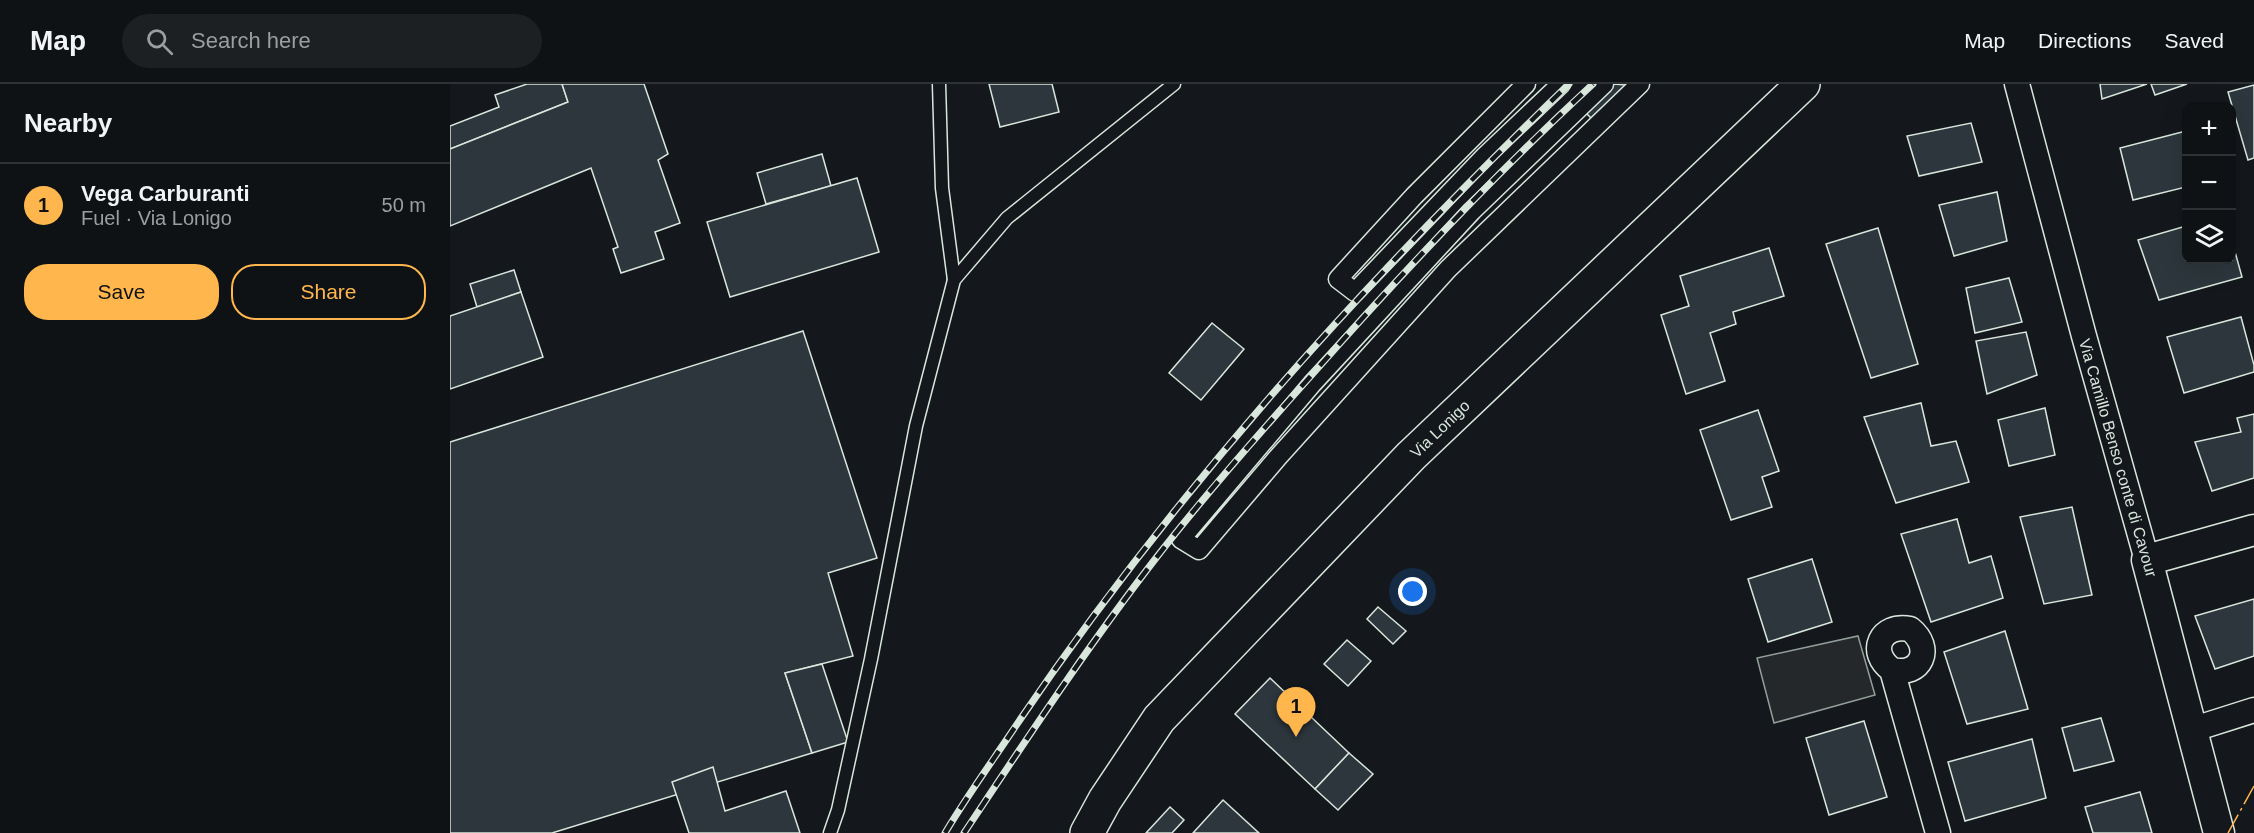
<!DOCTYPE html>
<html lang="en">
<head>
<meta charset="utf-8">
<style>
  :root { --surface:#0f1215; --page:#1d2022; --text:#f1f3f6; --muted:#9b9ea0; --line:#2f3234; --accent:#ffb74d }
  body { margin:0; font-family:Helvetica,sans-serif; background:var(--page); color:var(--text) }
  .controls { position:absolute; right:18px; top:18px; display:grid; overflow:hidden; border-radius:12px; box-shadow:0 6px 24px #0002 }
  .controls button { width:54px; height:54px; display:grid; place-items:center; padding:0; border:0; border-bottom:2px solid var(--line); background:var(--surface); color:var(--text); font:30px sans-serif }
  .you { position:absolute; left:963px; top:508px; width:21px; height:21px; margin:-15px; border:4px solid #fff; border-radius:50%; background:#1a73e8; box-shadow:0 0 0 9px #1a73e833 }
  .badge { display:grid; place-items:center; width:39px; height:39px; border-radius:50%; background:var(--accent); color:#111; font-size:20px; font-weight:700 }
  .pin { position:absolute; translate:-50% -50px; filter:drop-shadow(0 2px 3px #0008) }
  .pin::after { content:''; position:absolute; top:32px; width:21px; height:18px; background:inherit; clip-path:polygon(0 0,100% 0,50% 100%) }
  .list { margin:0; padding:0; list-style:none }
  h2 { display:flex; justify-content:space-between; align-items:center; height:78px; margin:0; padding:0 24px; font-size:26px }
  h2 small { font-size:20px; font-weight:400; color:var(--muted) }
  .list li { display:grid; grid-template-columns:39px 1fr auto; gap:18px; align-items:center; box-sizing:border-box; height:84px; padding:0 24px; border-top:2px solid var(--line) }
  .list b { display:block; font-size:22px; white-space:nowrap }
  .list p { margin:0; font-size:20px; white-space:nowrap; color:var(--muted) }
  .list em { font-size:20px; font-style:normal; color:var(--muted) }
  .actions { display:flex; gap:12px; padding:18px 24px }
  .actions a { flex:1; padding:14px 0; border:2px solid var(--accent); border-radius:24px; text-align:center; font-size:21px; color:var(--accent) }
  .actions .main { background:var(--accent); color:#111 }
  .icon { flex:none; width:33px; height:33px; fill:none; stroke:currentColor; stroke-width:2; stroke-linecap:round; stroke-linejoin:round }
  .map { position:relative; flex:none; width:1804px; height:749px; overflow:hidden }
  header { display:flex; align-items:center; gap:36px; box-sizing:border-box; height:84px; padding:0 30px; background:var(--surface); border-bottom:2px solid var(--line) }
  header strong { font-size:28px }
  nav { display:flex; gap:33px; margin-inline-start:auto; font-size:21px }
  .search { width:420px; height:54px; background:var(--page); display:flex; align-items:center; gap:15px; box-sizing:border-box; padding:0 21px; border-radius:33px; color:var(--muted); font-size:22px }
  main { display:flex }
  aside { flex:1; background:var(--surface) }
  .map>svg:first-child { display:block }
  .parking { fill:#24282b; stroke:#939e99; stroke-width:1.5 }
  .building { fill:#2c363c; stroke:#d8e6dc; stroke-width:1.5 }
  .lines { fill:none; stroke-linecap:round; stroke-linejoin:round }
  .service-casing { stroke:#d8e6dc; stroke-width:15 }
  .pedestrian-casing { stroke:#d8e6dc; stroke-width:21 }
  .minor-casing { stroke:#d8e6dc; stroke-width:27 }
  .tertiary-casing { stroke:#d8e6dc; stroke-width:33 }
  .primary-casing { stroke:#d8e6dc; stroke-width:36 }
  .service { stroke:#14181c; stroke-width:12 }
  .pedestrian { stroke:#14181c; stroke-width:18 }
  .minor { stroke:#14181c; stroke-width:24 }
  .tertiary { stroke:#14181c; stroke-width:30 }
  .primary { stroke:#14181c; stroke-width:33 }
  .rail-casing { stroke:#d8e6dc; stroke-width:7 }
  .rail { stroke:#14181c; stroke-width:4.5; stroke-dasharray:14; stroke-linecap:butt }
  .power { stroke:#ffb74d; stroke-width:1.5; stroke-dasharray:21 4.5 3 4.5; stroke-linecap:butt }
  .labels { text-anchor:middle; dominant-baseline:central; stroke-width:4.5; stroke-linejoin:round; paint-order:stroke }
  .street-label { font-size:16px; fill:#d8e6dc; stroke:#14181c }
</style>
</head>
<body>
<header>
<strong>Map</strong>
<div class="search"><svg class="icon" aria-label="search" viewBox="0 0 24 24"><circle cx="10" cy="10" r="6"/><path d="M15 15l6 6"/></svg>Search here</div>
<nav><a>Map</a><a>Directions</a><a>Saved</a></nav>
</header>
<main>
<aside>
<h2>Nearby<small></small></h2>
<ul class="list">
<li><span class="badge">1</span><div><b>Vega Carburanti</b><p>Fuel · Via Lonigo</p></div><em>50 m</em></li>
</ul>
<div class="actions"><a class="main">Save</a><a>Share</a></div>
</aside>
<div class="map">
<svg width="1804" height="749" viewBox="0 0 1804 749">
  <rect width="100%" height="100%" fill="#14181c"/>
  <!-- parking -->
  <path class="parking" d="M1408,552L1425,611L1324,639L1307,574Z"/>
  <!-- building -->
  <g class="building">
    <path d="M77,0H112L118,18L0,65V42L49,23L45,11Z"/>
    <path d="M112,0H194L218,70L208,76L230,139L205,148L214,175L171,189L163,165L168,163L141,84L0,142V65L118,18Z"/>
    <path d="M539,0H602L609,28L550,43Z"/>
    <path d="M1163,0L1176,1L1142,35L1135,28Z"/>
    <path d="M1650,0H1697L1652,15Z"/>
    <path d="M1701,0H1737L1705,11Z"/>
    <path d="M1804,1V74L1798,76L1778,8Z"/>
    <path d="M1521,39L1532,78L1469,92L1457,52Z"/>
    <path d="M1736,47V103L1683,116L1670,64Z"/>
    <path d="M372,70L381,102L316,120L307,89Z"/>
    <path d="M407,94L429,168L280,213L257,138Z"/>
    <path d="M1547,108L1557,157L1504,172L1489,121Z"/>
    <path d="M1736,142V176H1782V157L1792,193L1709,216L1688,156Z"/>
    <path d="M1428,144L1468,280L1421,294L1376,160Z"/>
    <path d="M1319,164L1334,212L1283,228L1286,240L1260,249L1275,297L1236,310L1211,231L1239,222L1230,192Z"/>
    <path d="M64,186L71,208L27,223L20,200Z"/>
    <path d="M1559,194L1572,238L1525,249L1516,204Z"/>
    <path d="M71,208L93,273L0,305V232Z"/>
    <path d="M1791,233L1804,281V288L1734,309L1717,253Z"/>
    <path d="M762,239L794,265L751,316L719,289Z"/>
    <path d="M353,247L427,474L378,489L403,572L335,589L362,669L102,749H0V358Z"/>
    <path d="M1576,248L1587,291L1537,310L1526,257Z"/>
    <path d="M1471,319L1481,362L1506,357L1519,398L1446,419L1414,333Z"/>
    <path d="M1595,324L1605,371L1559,382L1548,336Z"/>
    <path d="M1308,326L1329,387L1312,393L1322,423L1281,436L1250,346Z"/>
    <path d="M1804,330V394L1762,407L1745,358L1791,348L1787,334Z"/>
    <path d="M1622,423L1642,511L1594,520L1570,433Z"/>
    <path d="M1507,435L1519,479L1541,472L1553,514L1481,538L1451,450Z"/>
    <path d="M1362,475L1382,538L1318,558L1298,495Z"/>
    <path d="M1804,515V572L1765,585L1745,532Z"/>
    <path d="M928,523L956,547L943,560L917,535Z"/>
    <path d="M1555,547L1578,625L1517,640L1494,568Z"/>
    <path d="M897,556L921,577L898,602L874,580Z"/>
    <path d="M372,580L398,658L362,669L335,589Z"/>
    <path d="M820,594L899,669L865,705L785,630Z"/>
    <path d="M1651,634L1664,677L1624,687L1612,644Z"/>
    <path d="M1414,637L1437,713L1379,731L1356,654Z"/>
    <path d="M1582,655L1596,714L1515,737L1498,678Z"/>
    <path d="M899,669L923,690L888,726L865,705Z"/>
    <path d="M263,683L275,727L336,707L350,749H239L222,698Z"/>
    <path d="M1690,708L1702,749H1643L1635,723Z"/>
    <path d="M773,716L809,749H743Z"/>
    <path d="M720,723L734,736L722,749H696Z"/>
  </g>
  <g class="lines">
    <defs>
      <g id="service">
        <path d="M489,0L492,104L504,196"/>
        <path d="M380,749L388,726L421,575L466,342L504,196L557,134L724,0"/>
      </g>
      <g id="pedestrian">
        <path d="M1076,0L964,112L888,195L905,208L1035,72L1111,0"/>
        <path d="M1154,0L1022,127L862,300L731,455L749,466L829,372L998,185L1190,0"/>
      </g>
      <g id="minor">
        <path d="M1567,0L1634,252L1697,476"/>
        <path d="M1442,586C1471,593 1484,564 1460,545C1431,539 1417,568 1442,586L1488,749"/>
        <path d="M1741,646L1804,626"/>
      </g>
      <path id="tertiary" d="M1769,749L1697,476L1804,446"/>
      <path id="primary" d="M637,749L655,716L709,635L961,372L1353,0"/>
    </defs>
    <!-- service casing -->
    <use href="#service" class="service-casing"/>
    <!-- pedestrian casing -->
    <use href="#pedestrian" class="pedestrian-casing"/>
    <!-- minor casing -->
    <use href="#minor" class="minor-casing"/>
    <!-- tertiary casing -->
    <use href="#tertiary" class="tertiary-casing"/>
    <!-- primary casing -->
    <use href="#primary" class="primary-casing"/>
    <!-- service -->
    <use href="#service" class="service"/>
    <!-- pedestrian -->
    <use href="#pedestrian" class="pedestrian"/>
    <!-- minor -->
    <use href="#minor" class="minor"/>
    <!-- tertiary -->
    <use href="#tertiary" class="tertiary"/>
    <!-- primary -->
    <use href="#primary" class="primary"/>
    <defs>
      <g id="rail">
        <path d="M495,749C514,717 536,686 557,655C718,414 911,201 1119,0"/>
        <path d="M514,749C576,656 637,563 706,474C754,412 806,353 859,294C949,192 1043,92 1143,0"/>
      </g>
    </defs>
    <!-- rail casing -->
    <use href="#rail" class="rail-casing"/>
    <!-- rail -->
    <use href="#rail" class="rail"/>
    <!-- power -->
    <path class="power" d="M1778,749L1804,702"/>
  </g>
  <g class="labels">
    <!-- street labels -->
    <g class="street-label">
      <text transform="translate(990 345) rotate(-44)">Via Lonigo</text>
      <text transform="translate(1668 374) rotate(74)">Via Camillo Benso conte di Cavour</text>
    </g>
  </g>
</svg>
<div class="controls">
<button>+</button>
<button>−</button>
<button><svg class="icon" aria-label="layers" viewBox="0 0 24 24"><path d="M12 4l9 5-9 5-9-5zM3 14l9 5 9-5"/></svg></button>
</div>
<div class="you"></div>
<div class="pin badge" style="left:846px;top:653px">1</div>
</div>
</main>
</body>
</html>
